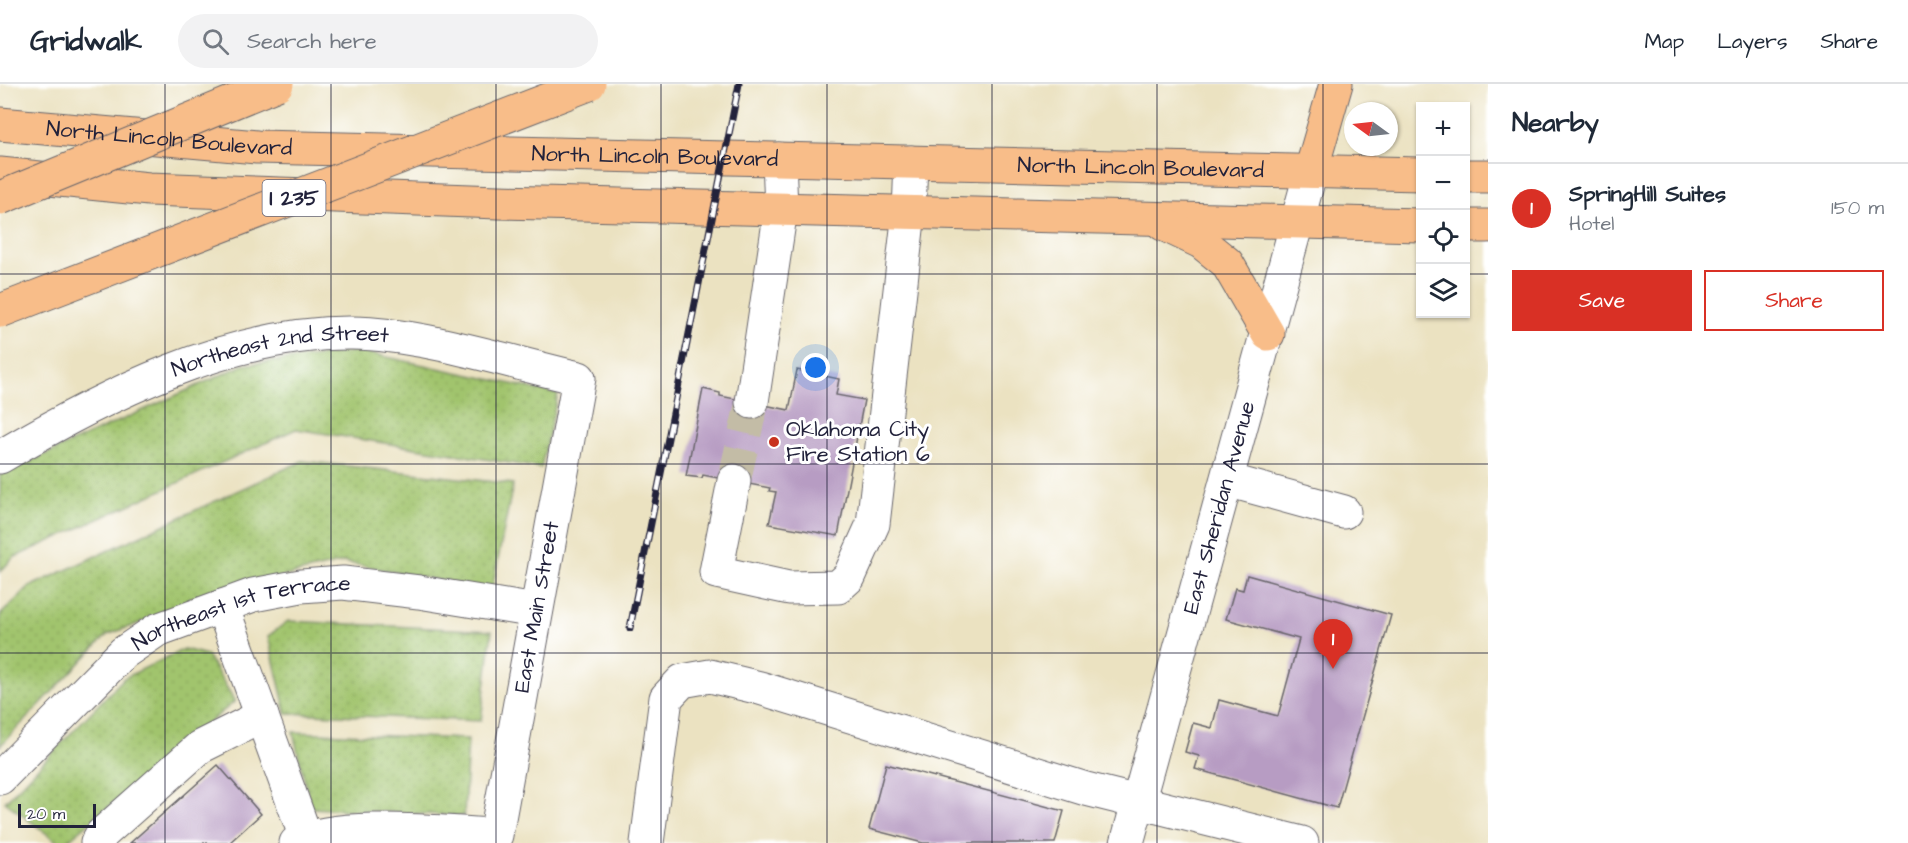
<!DOCTYPE html>
<html lang="en">
<head>
<meta charset="utf-8">
<style>
  :root { --surface:#fff; --page:#f2f2f3; --text:#1f2937; --muted:#747a83; --line:#e0e1e3; --accent:#d93025 }
  body { margin:0; font-family:"Architects Daughter",sans-serif; background:var(--page); color:var(--text) }
  .controls { position:absolute; right:18px; top:18px; display:grid; overflow:hidden; border-radius:0px; box-shadow:0 2px 4px #0004 }
  .controls button { width:54px; height:54px; display:grid; place-items:center; padding:0; border:0; border-bottom:2px solid var(--line); background:var(--surface); color:var(--text); font:30px sans-serif }
  .compass { position:absolute; left:1344px; top:18px; width:54px; height:54px; border-radius:50%; background:var(--surface); box-shadow:0 2px 4px #0004; rotate:285deg }
  .scale { position:absolute; left:18px; bottom:15px; width:78px; box-sizing:border-box; padding-left:6px; border:3px solid #22223b; border-top:0; font-size:16px; line-height:21px; white-space:nowrap; color:#22223b; -webkit-text-stroke:4px #fff; paint-order:stroke }
  .you { position:absolute; left:816px; top:284px; width:21px; height:21px; margin:-15px; border:4px solid #fff; border-radius:50%; background:#1a73e8; box-shadow:0 0 0 9px #1a73e833 }
  .badge { display:grid; place-items:center; width:39px; height:39px; border-radius:50%; background:var(--accent); color:#fff; font-size:20px; font-weight:700 }
  .pin { position:absolute; translate:-50% -50px; filter:drop-shadow(0 2px 3px #0008) }
  .pin::after { content:''; position:absolute; top:32px; width:21px; height:18px; background:inherit; clip-path:polygon(0 0,100% 0,50% 100%) }
  .list { margin:0; padding:0; list-style:none }
  h2 { display:flex; justify-content:space-between; align-items:center; height:78px; margin:0; padding:0 24px; font-size:26px }
  h2 small { font-size:20px; font-weight:400; color:var(--muted) }
  .list li { display:grid; grid-template-columns:39px 1fr auto; gap:18px; align-items:center; box-sizing:border-box; height:90px; padding:0 24px; border-top:2px solid var(--line) }
  .list b { display:block; font-size:22px; white-space:nowrap }
  .list p { margin:0; font-size:20px; white-space:nowrap; color:var(--muted) }
  .list em { font-size:20px; font-style:normal; color:var(--muted) }
  .actions { display:flex; gap:12px; padding:18px 24px }
  .actions a { flex:1; padding:14px 0; border:2px solid var(--accent); border-radius:0px; text-align:center; font-size:21px; color:var(--accent) }
  .actions .main { background:var(--accent); color:#fff }
  .icon { flex:none; width:33px; height:33px; fill:none; stroke:currentColor; stroke-width:2; stroke-linecap:round; stroke-linejoin:round }
  .map { position:relative; flex:none; width:1488px; height:759px; overflow:hidden }
  header { display:flex; align-items:center; gap:36px; box-sizing:border-box; height:84px; padding:0 30px; background:var(--surface); border-bottom:2px solid var(--line) }
  header strong { font-size:28px }
  nav { display:flex; gap:33px; margin-inline-start:auto; font-size:21px }
  .search { width:420px; height:54px; background:var(--page); display:flex; align-items:center; gap:15px; box-sizing:border-box; padding:0 21px; border-radius:33px; color:var(--muted); font-size:22px }
  main { display:flex }
  aside { flex:1; background:var(--surface) }
  .map>svg:first-child { display:block }
  .grass { fill:url(#grass-dots); stroke:#627354; stroke-width:1.5 }
  .building { fill:#b79cc3 }
  .lines { fill:none; stroke-linecap:round; stroke-linejoin:round }
  .minor-tunnel { stroke:#c3bca6; stroke-width:33; stroke-dasharray:33 16; stroke-linecap:butt }
  .minor-casing { stroke:#68656a; stroke-width:35 }
  .major-casing { stroke:#68656a; stroke-width:35 }
  .highway-casing { stroke:#68656a; stroke-width:35 }
  .minor { stroke:#fff; stroke-width:33 }
  .major { stroke:#f8bd89; stroke-width:33 }
  .highway { stroke:#f8bd89; stroke-width:33 }
  .rail-casing { stroke:#22223b; stroke-width:7 }
  .rail { stroke:#fff; stroke-width:4.5; stroke-dasharray:14; stroke-linecap:butt }
  .highway-bridge-casing { stroke:#68656a; stroke-width:35; stroke-linecap:butt }
  .highway-bridge { stroke:#f8bd89; stroke-width:33 }
  .grid { fill:none; stroke:#22223b; stroke-width:1.5; stroke-opacity:0.55 }
  .poi-dot { fill:#c8321e; stroke:#fff; stroke-width:2 }
  .labels { text-anchor:middle; dominant-baseline:central; stroke-width:6; stroke-linejoin:round; paint-order:stroke }
  .shield { fill:#fff; stroke:#646476; stroke-width:1.5 }
  .shield-label { font-size:21px; font-weight:bold; fill:#22223b }
  .street-label { font-size:22px; fill:#22223b; stroke:#fff }
  .poi-label { font-size:22px; fill:#22223b; stroke:#fff; text-anchor:start }
</style>
</head>
<body>
<header>
<strong>Gridwalk</strong>
<div class="search"><svg class="icon" aria-label="search" viewBox="0 0 24 24"><circle cx="10" cy="10" r="6"/><path d="M15 15l6 6"/></svg>Search here</div>
<nav><a>Map</a><a>Layers</a><a>Share</a></nav>
</header>
<main>
<div class="map">
<svg width="1488" height="759" viewBox="0 0 1488 759">
  <defs>
    <pattern id="grass-dots" width="8" height="8" patternUnits="userSpaceOnUse" patternTransform="scale(1.5)"><rect width="8" height="8" fill="#a1c46d"/><path d="M2 2h.1M6 6h.1" fill="none" stroke="#8aa85f" stroke-width="1.8" stroke-linecap="round"/></pattern>
  </defs>
  <rect width="100%" height="100%" fill="#fff"/>
  <filter id="ink" filterUnits="userSpaceOnUse"><feTurbulence type="fractalNoise" baseFrequency=".0167" numOctaves="2"/><feDisplacementMap in="SourceGraphic" scale="12" xChannelSelector="R" yChannelSelector="G"/><feConvolveMatrix kernelMatrix="1 2 1 2 8 2 1 2 1" color-interpolation-filters="sRGB"/></filter>
  <filter id="wash" filterUnits="userSpaceOnUse"><feTurbulence type="fractalNoise" baseFrequency=".008" numOctaves="4" result="noise"/><feDisplacementMap in="SourceGraphic" scale="24" xChannelSelector="R" yChannelSelector="G"/><feGaussianBlur stdDeviation="1.35" result="paint"/><feColorMatrix in="noise" values="0 0 0 0 0 0 0 0 0 0 0 0 0 0 0 0 0 1.4 0 .05"/><feComposite in="paint" operator="in"/></filter>
  <g filter="url(#wash)">
    <rect width="100%" height="100%" fill="#ebe2c1"/>
    <!-- grass -->
    <g class="grass">
      <path d="M359,267L558,310L541,384L296,345L13,474L0,488V391L243,281Z"/>
      <path d="M302,377L513,400L492,506L343,478L235,504L107,551L0,662V531L29,503Z"/>
      <path d="M288,537L492,547L481,637L286,629L268,552Z"/>
      <path d="M184,565L207,571L235,617L65,759H59L5,718L124,594Z"/>
      <path d="M293,648L468,655L464,732L311,724Z"/>
    </g>
    <g id="blocks">
      <!-- building -->
      <g class="building">
        <path d="M797,286L839,295L836,311L864,316L838,452L769,440L776,408L769,407L770,404L703,391L702,394L686,392L703,305L720,309V312L789,326Z"/>
        <path d="M1247,491L1391,531L1337,724L1195,685L1199,672L1185,668L1193,639L1212,644L1219,616L1278,632L1299,555L1226,535L1235,504L1243,506Z"/>
        <path d="M886,680L1064,727L1055,759H923L869,745Z"/>
        <path d="M218,681L261,730L229,759H130Z"/>
      </g>
    </g>
  </g>
  <g filter="url(#ink)">
    <use href="#blocks" fill-opacity="0" stroke="#68656a" stroke-width="1.5"/>
    <g class="lines">
      <!-- minor-tunnel -->
      <path class="minor-tunnel" d="M734,397L752,318"/>
      <defs>
        <g id="minor">
          <path d="M752,318L781,125L779,75"/>
          <path id="s1" d="M0,373C103,312 229,248 352,249C424,250 508,278 579,294L496,751C446,749 339,737 296,759"/>
          <path d="M1227,396L1344,428"/>
          <path d="M734,397L716,488L789,504L838,503L849,493L873,440L909,128L911,78"/>
          <path d="M222,522L306,754"/>
          <path id="s2" d="M0,694L123,569L157,546L253,511L301,502L343,499L419,508L536,527"/>
          <path d="M97,759L102,750L200,663L262,632"/>
          <path d="M647,759L666,614L682,597L710,592L760,604L1086,705L1302,759"/>
          <path id="s3" d="M1127,759L1311,87"/>
        </g>
        <g id="major">
          <path id="s4" d="M0,40L257,63L1420,90"/>
          <path d="M0,90L149,105L498,118L1420,141"/>
          <path d="M1466,92H1488"/>
          <path d="M1163,140L1201,158L1227,179L1268,250"/>
          <path d="M1466,142H1488"/>
        </g>
        <path id="highway" d="M1311,87L1336,0"/>
      </defs>
      <!-- minor casing -->
      <use href="#minor" class="minor-casing"/>
      <!-- major casing -->
      <use href="#major" class="major-casing"/>
      <!-- highway casing -->
      <use href="#highway" class="highway-casing"/>
      <!-- minor -->
      <use href="#minor" class="minor"/>
      <!-- major -->
      <use href="#major" class="major"/>
      <!-- highway -->
      <use href="#highway" class="highway"/>
      <defs>
        <path id="rail" d="M630,544L739,0"/>
      </defs>
      <!-- rail casing -->
      <use href="#rail" class="rail-casing"/>
      <!-- rail -->
      <use href="#rail" class="rail"/>
      <defs>
        <g id="highway-bridge">
          <path d="M0,114L277,0"/>
          <path d="M0,227L589,0"/>
        </g>
      </defs>
      <!-- highway-bridge casing -->
      <use href="#highway-bridge" class="highway-bridge-casing"/>
      <!-- highway-bridge -->
      <use href="#highway-bridge" class="highway-bridge"/>
    </g>
  </g>
  <!-- grid -->
  <path class="grid" d="M165,0V759M331,0V759M496,0V759M661,0V759M827,0V759M992,0V759M1157,0V759M1323,0V759M0,190H1420M1466,190H1488M0,380H1488M0,569H1488"/>
  <!-- markers -->
  <circle class="poi-dot" cx="774" cy="358" r="6"/>
  <g class="labels">
    <!-- shield labels -->
    <rect class="shield" x="262.5" y="96" width="63" height="36" rx="4.5"/>
    <g class="shield-label">
      <text x="294" y="114">I 235</text>
    </g>
    <!-- street labels -->
    <g class="street-label">
      <text stroke="none"><textPath href="#s4" startOffset="170">North Lincoln Boulevard</textPath></text>
      <text stroke="none"><textPath href="#s4" startOffset="656">North Lincoln Boulevard</textPath></text>
      <text stroke="none"><textPath href="#s4" startOffset="1142">North Lincoln Boulevard</textPath></text>
      <text stroke="none"><textPath href="#s1" startOffset="304">Northeast 2nd Street</textPath></text>
      <text stroke="none"><textPath href="#s3" startOffset="348">East Sheridan Avenue</textPath></text>
      <text transform="translate(537 523) rotate(-80)">East Main Street</text>
      <text stroke="none"><textPath href="#s2" startOffset="303">Northeast 1st Terrace</textPath></text>
    </g>
    <!-- poi labels -->
    <g class="poi-label">
      <text x="786" y="345">Oklahoma City<tspan x="786" dy="25">Fire Station 6</tspan></text>
    </g>
  </g>
</svg>
<div class="controls">
<button>+</button>
<button>−</button>
<button><svg class="icon" aria-label="locate" viewBox="0 0 24 24"><circle cx="12" cy="12" r="6"/><path d="M12 2v4M12 18v4M2 12h4M18 12h4"/></svg></button>
<button><svg class="icon" aria-label="layers" viewBox="0 0 24 24"><path d="M12 4l9 5-9 5-9-5zM3 14l9 5 9-5"/></svg></button>
</div>
<svg class="compass" viewBox="-18 -18 36 36"><path d="M0-13l5 13h-10z" fill="#e53935"/><path d="M0 13l5-13h-10z" fill="#747a83"/></svg>
<div class="scale">20 m</div>
<div class="you"></div>
<div class="pin badge" style="left:1333px;top:585px">1</div>
</div>
<aside>
<h2>Nearby<small></small></h2>
<ul class="list">
<li><span class="badge">1</span><div><b>SpringHill Suites</b><p>Hotel</p></div><em>150 m</em></li>
</ul>
<div class="actions"><a class="main">Save</a><a>Share</a></div>
</aside>
</main>
</body>
</html>
